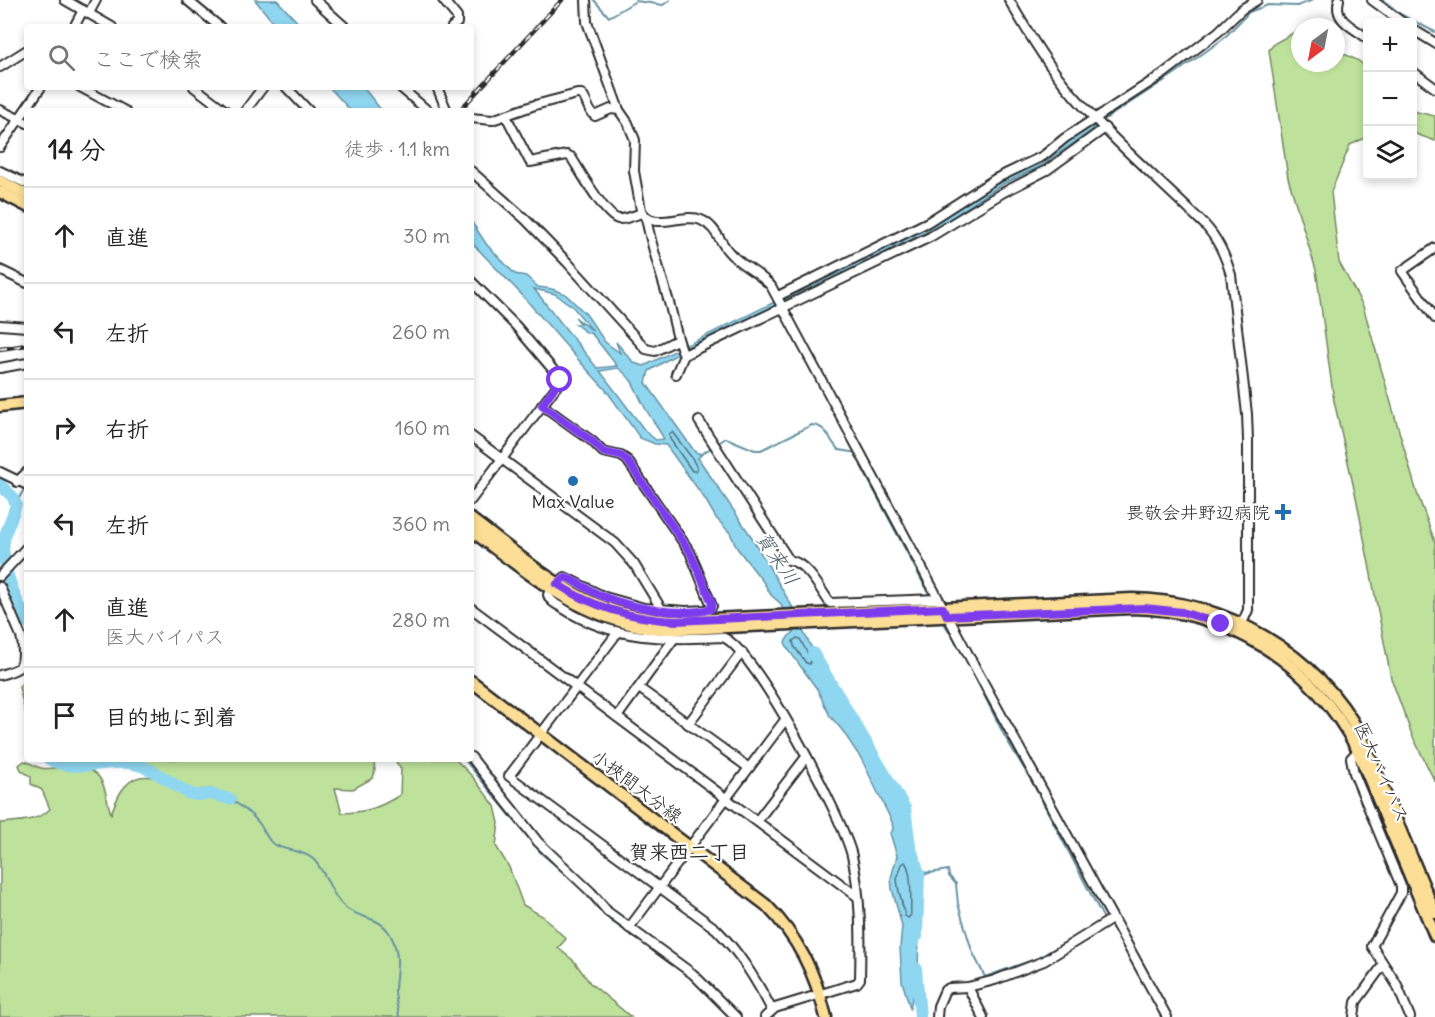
<!DOCTYPE html>
<html lang="ja">
<head>
<meta charset="utf-8">
<style>
  :root { --surface:#fff; --page:#f2f2f2; --text:#222; --muted:#767676; --line:#e0e0e0 }
  body { margin:0; font-family:Delius,"Klee One",sans-serif; background:var(--page); color:var(--text) }
  .controls { position:absolute; right:18px; top:18px; display:grid; overflow:hidden; border-radius:6px; box-shadow:0 3px 9px #0003 }
  .controls button { width:54px; height:54px; display:grid; place-items:center; padding:0; border:0; border-bottom:2px solid var(--line); background:var(--surface); color:var(--text); font:30px sans-serif }
  .compass { position:absolute; left:1291px; top:18px; width:54px; height:54px; border-radius:50%; background:var(--surface); box-shadow:0 3px 9px #0003; rotate:212deg }
  .stop { position:absolute; width:18px; height:18px; margin:-14px; border:4px solid #7c3aed; border-radius:50%; background:#fff }
  .stop.end { background:#7c3aed; border-color:#fff; box-shadow:0 2px 6px #0008 }
  .list { margin:0; padding:0; list-style:none }
  h2 { display:flex; justify-content:space-between; align-items:center; height:78px; margin:0; padding:0 24px; font-size:26px }
  h2 small { font-size:20px; font-weight:400; color:var(--muted) }
  .list li { display:grid; grid-template-columns:39px 1fr auto; gap:18px; align-items:center; box-sizing:border-box; height:96px; padding:0 24px; border-top:2px solid var(--line) }
  .list b { display:block; font-size:22px; white-space:nowrap }
  .list p { margin:0; font-size:20px; white-space:nowrap; color:var(--muted) }
  .list em { font-size:20px; font-style:normal; color:var(--muted) }
  .icon { flex:none; width:33px; height:33px; fill:none; stroke:currentColor; stroke-width:2; stroke-linecap:round; stroke-linejoin:round }
  .map { position:relative; flex:none; width:1435px; height:1017px; overflow:hidden }
  .search { position:absolute; background:var(--surface); box-shadow:0 3px 9px #0003; left:24px; top:24px; width:450px; height:66px; display:flex; align-items:center; gap:15px; box-sizing:border-box; padding:0 21px; border-radius:6px; color:var(--muted); font-size:22px }
  .panel { position:absolute; background:var(--surface); box-shadow:0 3px 9px #0003; left:24px; top:108px; width:450px; height:654px; border-radius:6px }
  .map>svg:first-child { display:block }
  .green { fill:#bee29c; stroke:#748664; stroke-width:1.5 }
  .water { fill:#8fd6f1; stroke:#6792a2; stroke-width:1.5; fill-rule:evenodd }
  .lines { fill:none; stroke-linecap:round; stroke-linejoin:round }
  .shore { stroke:#536f7a; stroke-width:1.5 }
  .stream { stroke:#6792a2; stroke-width:2 }
  .river { stroke:#8fd6f1; stroke-width:12 }
  .minor-casing { stroke:#2b2b2b; stroke-width:12 }
  .major-casing { stroke:#2b2b2b; stroke-width:15 }
  .minor { stroke:#fff; stroke-width:8 }
  .major { stroke:#fdde96; stroke-width:10 }
  .rail-casing { stroke:#2b2b2b; stroke-width:4.5 }
  .rail { stroke:#fff; stroke-width:2; stroke-dasharray:7; stroke-linecap:butt }
  .route { stroke:#7c3aed; stroke-width:8 }
  .poi-dot { fill:#1f6fb2; stroke:#fff; stroke-width:2 }
  .labels { text-anchor:middle; dominant-baseline:central; stroke-width:4.5; stroke-linejoin:round; paint-order:stroke }
  .poi-label { font-size:18px; fill:#2b2b2b; stroke:#fff }
  .street-label { font-size:18px; fill:#2b2b2b; stroke:#fff }
  .water-label { font-size:20px; font-style:italic; fill:#495e66; stroke:#fff }
  .neighbourhood-label { font-size:20px; font-weight:bold; fill:#2b2b2b; stroke:#fff }
</style>
</head>
<body>
<div class="map">
<svg width="1435" height="1017" viewBox="0 0 1435 1017">
  <rect width="100%" height="100%" fill="#fff"/>
  <filter id="ink" filterUnits="userSpaceOnUse"><feTurbulence type="fractalNoise" baseFrequency=".0167" numOctaves="2"/><feDisplacementMap in="SourceGraphic" scale="12" xChannelSelector="R" yChannelSelector="G"/><feConvolveMatrix kernelMatrix="1 2 1 2 8 2 1 2 1" color-interpolation-filters="sRGB"/></filter>
  <g filter="url(#ink)">
    <!-- green -->
    <g class="green">
      <path d="M1297,31L1300,33V63H1336V50L1359,61L1367,69V137L1350,145L1331,192L1339,262L1363,306L1417,493L1435,542V782L1412,735L1391,678L1356,497L1334,401L1316,270L1288,178L1269,50L1275,43Z"/>
      <path d="M1412,109L1417,112L1435,116V141L1413,133Z"/>
      <path d="M27,677V735L26,716L19,687Z"/>
      <path d="M124,759H376L374,762L375,770L373,778L353,789L335,788L342,813C367,812 379,808 400,795L401,769L394,759H455L472,776L495,806L499,823L496,846L509,867L523,905L544,917L566,939L558,948L574,961L590,983L631,1017H0V823C19,821 36,822 50,809L42,790L31,784V777L21,770L19,765L24,761C32,763 35,767 41,768C48,770 58,767 65,767C106,766 102,783 111,814C116,800 123,781 140,777C144,776 150,777 154,777L145,770Z"/>
    </g>
    <!-- water -->
    <g class="water">
      <path d="M255,0H277L302,27H277Z"/>
      <path d="M329,87H363L382,111H351Z"/>
      <path d="M1092,124L1095,128L1039,167L1001,185L939,226L670,358L649,371L646,383L695,452L702,454L698,458L751,536L793,608L783,610L781,604L771,595L764,583L737,548L730,533L716,518L705,499L666,445L655,444L640,438L606,390L582,364L521,294L471,242V221L487,245L515,274L526,276L538,287L552,289L565,294L586,314L605,342L620,353L616,342L634,363L644,366L799,290L999,179ZM534,289L555,294L572,306L593,331L575,317L581,324H575L586,332L592,334L617,366L597,368ZM618,368C635,380 635,390 644,406C650,417 658,428 664,439L656,440L646,432L600,371Z"/>
      <path d="M796,631H803L831,685L830,687L832,692L867,747L908,822L911,832L909,848L915,873L931,872L915,880L919,933L918,973L910,1008L902,981L900,948L902,926L892,889L891,878L897,856L890,833L893,830L892,822L862,760L842,730L830,716L817,689L788,649L785,642L789,636Z"/>
    </g>
    <g class="lines">
      <!-- shore -->
      <g class="shore">
        <path d="M672,432L692,458L697,468L696,471H692L670,439L669,434Z"/>
        <path d="M797,638L800,639L811,660L810,664L806,663L794,646L793,641Z"/>
        <path d="M905,862C913,872 910,901 911,915L908,918L905,916L898,887L897,879L902,864Z"/>
      </g>
      <!-- stream -->
      <g class="stream">
        <path d="M594,0L609,17L636,1L663,5L670,0"/>
        <path d="M1383,0L1402,15L1435,32"/>
        <path d="M1093,127L1173,75L1223,39L1249,12L1268,5L1297,6L1313,0"/>
        <path d="M700,455L726,438L755,450H761L812,425C828,426 829,441 839,450L857,453"/>
        <path d="M860,460L861,466L930,596"/>
        <path d="M16,504L23,491L27,490"/>
        <path d="M942,620L966,659L1005,737L1031,780L1105,921"/>
        <path d="M464,759L542,854L574,881L611,921L655,951"/>
        <path d="M230,799C241,806 251,813 259,823C263,828 266,837 271,842C282,852 300,848 313,859C327,872 331,897 346,908C362,920 381,916 391,936C401,956 396,970 395,990C395,999 398,1008 399,1017"/>
        <path d="M930,873L948,870L949,876L956,884L958,904L972,951L985,977L1038,958L1102,921"/>
        <path d="M1148,975L1171,1017"/>
        <path d="M721,1007L728,1017"/>
      </g>
      <!-- river -->
      <g class="river">
        <path d="M0,485L12,496L16,504C13,517 6,528 4,541C0,563 17,603 27,622"/>
        <path d="M813,653L905,808L910,846L919,873L917,936"/>
        <path d="M49,759C73,773 102,761 129,763C151,766 169,782 188,793L195,795L211,794L230,799"/>
        <path d="M916,968L920,1017"/>
      </g>
      <defs>
        <g id="minor">
          <path d="M65,0L112,27"/>
          <path d="M187,0L220,27"/>
          <path d="M315,0L345,27"/>
          <path d="M443,0L457,17V23L452,27"/>
          <path d="M586,0L587,22L619,110"/>
          <path d="M1009,0C1026,29 1043,58 1064,84C1106,135 1157,178 1204,224C1218,239 1225,255 1231,275L1247,414L1248,440V610L1240,628"/>
          <path d="M1339,0C1333,21 1354,27 1368,39"/>
          <path d="M1372,0L1402,22"/>
          <path d="M89,13L96,0"/>
          <path d="M74,27L83,10"/>
          <path d="M1412,29L1435,43"/>
          <path d="M0,67L27,50"/>
          <path d="M1412,71L1435,88"/>
          <path d="M80,87L125,111"/>
          <path d="M194,87L226,111"/>
          <path d="M286,87L309,111"/>
          <path d="M400,87L428,111"/>
          <path d="M437,87L447,111"/>
          <path d="M0,110L27,123"/>
          <path d="M245,111L263,87"/>
          <path d="M506,116L530,162L567,155L571,157C579,169 605,216 618,219C625,220 635,215 642,213"/>
          <path d="M471,118L492,120L535,105L577,94H581C588,100 587,111 595,116L611,109L619,110L628,123L635,140L634,171L641,210C651,233 683,212 701,220C715,226 719,240 728,251C739,265 759,272 771,286L976,669L1167,1017"/>
          <path d="M0,147L41,87"/>
          <path d="M0,171L27,184"/>
          <path d="M471,171L525,219L567,262L646,349L655,351L677,340"/>
          <path d="M646,218C652,250 663,279 671,310C675,326 677,340 684,355L676,374"/>
          <path d="M1435,248L1402,271L1435,318"/>
          <path d="M0,270L27,283"/>
          <path d="M471,281L516,326L560,378L559,383L471,500"/>
          <path d="M778,296L928,222L995,179L1043,156L1065,138L1163,74L1218,32L1242,9L1257,0"/>
          <path d="M0,325L27,327"/>
          <path d="M684,355L930,237L1002,193L1047,170L1105,128"/>
          <path d="M0,368L27,363"/>
          <path d="M542,405L592,441L603,452L621,456L627,460L690,552L712,606L708,610L686,611L644,608L605,597L565,577L557,584"/>
          <path d="M699,421L789,560C807,563 820,589 830,603L938,599"/>
          <path d="M471,436L615,543L634,564L662,610"/>
          <path d="M0,472L27,485"/>
          <path d="M17,482L27,472"/>
          <path d="M0,576L27,547"/>
          <path d="M0,587L21,636C23,643 25,661 19,667C16,671 5,673 0,675"/>
          <path d="M550,589L548,595C550,602 558,605 564,609C612,640 668,640 722,637C753,645 844,820 852,856C861,896 861,938 860,979L857,983L775,1008L765,1017"/>
          <path d="M471,608L858,897"/>
          <path d="M618,632L509,776L716,929C740,953 756,980 772,1010"/>
          <path d="M639,688L749,768"/>
          <path d="M617,717L673,640"/>
          <path d="M688,724L742,652"/>
          <path d="M1358,751L1351,758L1354,773L1401,886V893L1372,946L1397,985L1410,1017"/>
          <path d="M471,757L538,842L591,892L608,912L693,974L736,1017"/>
          <path d="M757,821L806,757"/>
          <path d="M629,928L785,720"/>
          <path d="M968,987L983,1017"/>
          <path d="M937,1017L938,1006L945,990L949,988L968,987L995,980L1044,961L1112,919"/>
          <path d="M1354,1017L1356,1002L1383,965"/>
        </g>
        <g id="major">
          <path d="M0,181L27,195"/>
          <path d="M0,192L27,206"/>
          <path d="M0,406L27,403"/>
          <path d="M471,519C543,573 593,624 690,620L1132,599C1225,600 1317,653 1361,736L1435,913"/>
          <path d="M471,530C526,572 579,618 650,628C668,630 687,629 705,628L1131,608C1228,609 1312,663 1357,749L1435,936"/>
          <path d="M471,681L766,905C798,937 815,973 826,1017"/>
        </g>
      </defs>
      <!-- minor casing -->
      <use href="#minor" class="minor-casing"/>
      <!-- major casing -->
      <use href="#major" class="major-casing"/>
      <!-- minor -->
      <use href="#minor" class="minor"/>
      <!-- major -->
      <use href="#major" class="major"/>
      <defs>
        <g id="rail">
          <path d="M459,111L562,0"/>
          <path d="M0,349L27,345"/>
        </g>
      </defs>
      <!-- rail casing -->
      <use href="#rail" class="rail-casing"/>
      <!-- rail -->
      <use href="#rail" class="rail"/>
    </g>
  </g>
  <g class="lines" filter="url(#ink)">
    <!-- route -->
    <path class="route" d="M560,380L542,405L592,441L603,452L621,456L627,460L690,552L712,603L711,609C679,617 632,608 602,596C589,590 577,582 565,577L557,584C594,608 633,619 676,621L943,608L947,616L1145,608L1182,612L1221,624"/>
  </g>
  <!-- markers -->
  <g class="poi-dot">
    <circle cx="573" cy="481" r="6"/>
    <path d="M1280 503h6v6h6v6h-6v6h-6v-6h-6v-6h6z"/>
  </g>
  <g class="labels">
    <!-- poi labels -->
    <g class="poi-label">
      <text x="573" y="501">Max Value</text>
      <text x="1270" y="512" text-anchor="end">畏敬会井野辺病院</text>
    </g>
    <!-- street labels -->
    <g class="street-label">
      <text transform="translate(1382 772) rotate(66)">医大バイパス</text>
      <text transform="translate(637 786) rotate(37)">小挾間大分線</text>
    </g>
    <!-- water labels -->
    <g class="water-label">
      <text transform="translate(778 558) rotate(56)">賀来川</text>
    </g>
    <!-- neighbourhood labels -->
    <g class="neighbourhood-label">
      <text x="689" y="851">賀来西二丁目</text>
    </g>
  </g>
</svg>
<div class="controls">
<button>+</button>
<button>−</button>
<button><svg class="icon" aria-label="layers" viewBox="0 0 24 24"><path d="M12 4l9 5-9 5-9-5zM3 14l9 5 9-5"/></svg></button>
</div>
<svg class="compass" viewBox="-18 -18 36 36"><path d="M0-13l5 13h-10z" fill="#e53935"/><path d="M0 13l5-13h-10z" fill="#767676"/></svg>
<div class="stop" style="left:560px;top:380px"></div>
<div class="stop end" style="left:1221px;top:624px"></div>
<div class="search"><svg class="icon" aria-label="search" viewBox="0 0 24 24"><circle cx="10" cy="10" r="6"/><path d="M15 15l6 6"/></svg>ここで検索</div>
<section class="panel">
<h2>14 分<small>徒歩 · 1.1 km</small></h2>
<ul class="list">
<li><svg class="icon" aria-label="ahead" viewBox="0 0 24 24"><path d="M12 20V5M6 11l6-6 6 6"/></svg><div><b>直進</b></div><em>30 m</em></li>
<li><svg class="icon" aria-label="left" viewBox="0 0 24 24"><path d="M17 20v-9H6M10 6l-5 5 5 5"/></svg><div><b>左折</b></div><em>260 m</em></li>
<li><svg class="icon" aria-label="right" viewBox="0 0 24 24"><path d="M7 20v-9h11M14 6l5 5-5 5"/></svg><div><b>右折</b></div><em>160 m</em></li>
<li><svg class="icon" aria-label="left" viewBox="0 0 24 24"><path d="M17 20v-9H6M10 6l-5 5 5 5"/></svg><div><b>左折</b></div><em>360 m</em></li>
<li><svg class="icon" aria-label="ahead" viewBox="0 0 24 24"><path d="M12 20V5M6 11l6-6 6 6"/></svg><div><b>直進</b><p>医大バイパス</p></div><em>280 m</em></li>
<li><svg class="icon" aria-label="arrive" viewBox="0 0 24 24"><path d="M6 21V4h12l-3 4 3 4H6"/></svg><div><b>目的地に到着</b></div></li>
</ul>
</section>
</div>
</body>
</html>
